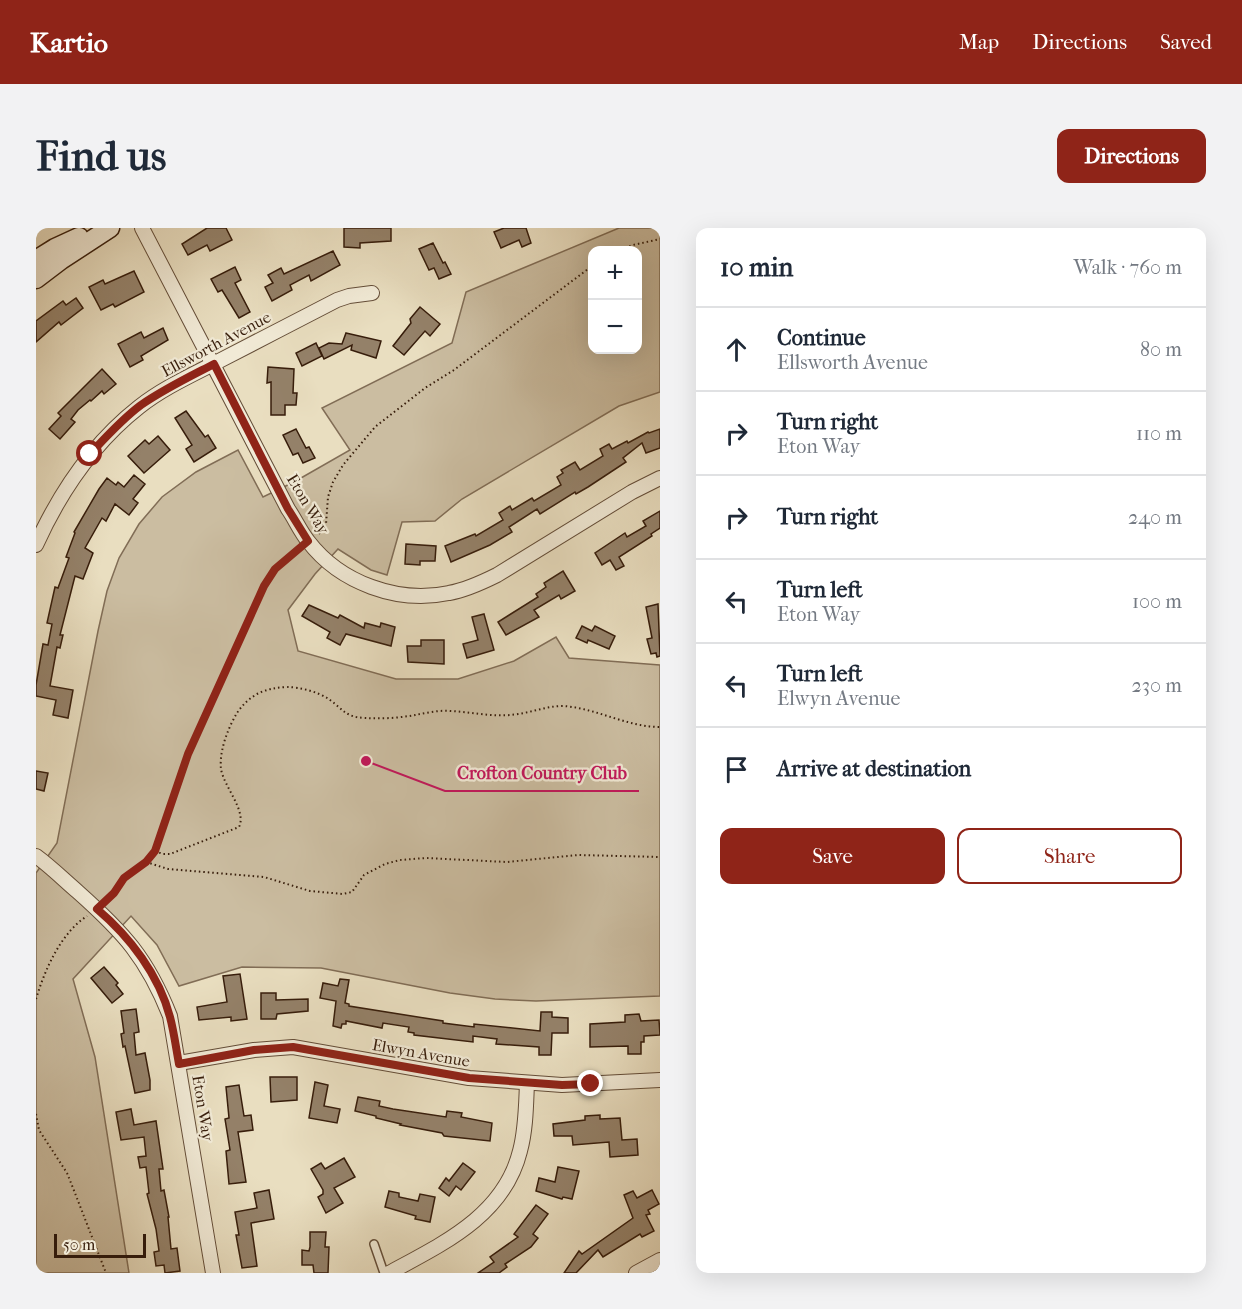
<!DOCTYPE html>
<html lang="en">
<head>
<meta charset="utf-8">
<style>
  :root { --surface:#fff; --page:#f2f2f3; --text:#1f2937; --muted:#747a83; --line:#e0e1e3; --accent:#8f2418 }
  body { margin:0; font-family:"IM FELL French Canon",serif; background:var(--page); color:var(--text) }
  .controls { position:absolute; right:18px; top:18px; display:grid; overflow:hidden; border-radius:12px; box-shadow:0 6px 24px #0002 }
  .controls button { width:54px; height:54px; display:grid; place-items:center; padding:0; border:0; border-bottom:2px solid var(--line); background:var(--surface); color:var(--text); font:30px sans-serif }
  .scale { position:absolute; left:18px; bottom:15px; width:92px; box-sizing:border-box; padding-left:6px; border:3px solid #371d0b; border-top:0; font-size:16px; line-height:21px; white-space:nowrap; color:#371d0b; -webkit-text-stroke:4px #f1ead6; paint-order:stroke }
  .stop { position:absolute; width:18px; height:18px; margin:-14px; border:4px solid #8f2418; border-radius:50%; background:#fff }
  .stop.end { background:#8f2418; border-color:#fff; box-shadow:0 2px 6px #0008 }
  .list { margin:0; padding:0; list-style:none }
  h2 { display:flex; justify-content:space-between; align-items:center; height:78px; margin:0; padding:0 24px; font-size:26px }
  h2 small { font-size:20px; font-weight:400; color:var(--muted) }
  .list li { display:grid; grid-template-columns:39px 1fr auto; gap:18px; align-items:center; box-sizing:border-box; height:84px; padding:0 24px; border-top:2px solid var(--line) }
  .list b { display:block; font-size:22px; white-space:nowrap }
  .list p { margin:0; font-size:20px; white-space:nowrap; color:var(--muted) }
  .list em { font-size:20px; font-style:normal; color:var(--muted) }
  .actions { display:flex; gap:12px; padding:18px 24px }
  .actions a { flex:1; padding:14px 0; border:2px solid var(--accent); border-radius:12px; text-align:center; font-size:21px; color:var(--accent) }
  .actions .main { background:var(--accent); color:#fff }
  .icon { flex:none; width:33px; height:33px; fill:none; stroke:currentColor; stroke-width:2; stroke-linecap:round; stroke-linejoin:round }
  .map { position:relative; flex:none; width:624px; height:1045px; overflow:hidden; border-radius:12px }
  header { display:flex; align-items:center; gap:36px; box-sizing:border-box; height:84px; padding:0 30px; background:var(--accent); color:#fff }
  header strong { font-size:28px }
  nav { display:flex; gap:33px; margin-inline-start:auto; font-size:21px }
  .intro { display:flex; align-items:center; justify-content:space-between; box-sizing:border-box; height:144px; padding:0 36px }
  h1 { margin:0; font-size:42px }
  .button { padding:15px 27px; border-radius:12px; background:var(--accent); color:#fff; font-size:21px; font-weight:700 }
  main { display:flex; gap:36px; padding:0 36px }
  aside { flex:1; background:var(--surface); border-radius:12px; box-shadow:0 6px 24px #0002 }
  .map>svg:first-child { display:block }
  .green { fill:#cbbda1; stroke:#816d56; stroke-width:1.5; fill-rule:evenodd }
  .building { fill:#948169; stroke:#371d0b; stroke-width:1.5 }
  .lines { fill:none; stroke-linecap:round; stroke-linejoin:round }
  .lane-casing { stroke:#644d38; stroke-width:10 }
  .street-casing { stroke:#644d38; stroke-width:16 }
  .secondary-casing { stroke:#371d0b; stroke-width:21 }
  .path { stroke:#371d0b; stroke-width:2; stroke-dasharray:1.5 3; stroke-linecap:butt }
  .lane { stroke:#f1ead6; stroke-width:7 }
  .street { stroke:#f1ead6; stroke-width:14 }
  .secondary { stroke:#f1ead6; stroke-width:18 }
  .route { stroke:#8f2418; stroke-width:8 }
  .labels { text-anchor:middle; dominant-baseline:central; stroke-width:4.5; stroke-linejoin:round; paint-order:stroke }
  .street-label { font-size:16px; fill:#371d0b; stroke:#f1ead6 }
  .leader { fill:none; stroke:#c2185b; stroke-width:2 }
  .callout-dot { fill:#c2185b; stroke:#f1ead6; stroke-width:2 }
  .callout-label { font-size:18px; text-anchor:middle; font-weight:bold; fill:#c2185b; stroke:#f1ead6; stroke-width:4.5; stroke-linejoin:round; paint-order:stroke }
</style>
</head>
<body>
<header>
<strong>Kartio</strong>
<nav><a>Map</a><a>Directions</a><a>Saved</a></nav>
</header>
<div class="intro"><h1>Find us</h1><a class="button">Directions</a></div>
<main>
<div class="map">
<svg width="624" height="1045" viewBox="0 0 624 1045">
  <rect width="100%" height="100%" fill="#e9dec0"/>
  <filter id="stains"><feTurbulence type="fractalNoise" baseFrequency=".00333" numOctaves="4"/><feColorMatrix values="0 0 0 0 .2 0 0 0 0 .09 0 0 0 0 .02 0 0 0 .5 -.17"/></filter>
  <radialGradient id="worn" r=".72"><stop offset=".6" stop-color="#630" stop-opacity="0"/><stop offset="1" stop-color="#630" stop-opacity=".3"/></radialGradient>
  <!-- green -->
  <path class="green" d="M583,0H624V164L583,178L426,271L399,293L366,294L351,347L335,342L302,321L279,346L252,382L262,423L360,451H422L478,433L520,409L533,430L624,437V768L500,773L459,771L414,765L285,740L206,739L143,758L121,717L95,688L37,751L59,829L93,1045H0V645L21,615L62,403L71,363L83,330L103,296L126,269L160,244L202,222L227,269L258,254L314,222L286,180L416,115L430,64ZM556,22H602V122H556Z"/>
  <!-- building -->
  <g class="building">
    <path d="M171,0H190L196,12L174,23L171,17L152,27L146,16Z"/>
    <path d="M308,0H355V13L324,15V20L308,19Z"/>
    <path d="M468,0H490L495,15L486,19L483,12L465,20L458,4Z"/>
    <path d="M397,15L407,35L409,34L415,46L403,51L398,40L393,42L383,21Z"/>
    <path d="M297,23L304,37L275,53L273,47L254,57L256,62L236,73L229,59L237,55L232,47L245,40L248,46Z"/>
    <path d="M199,39L205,52L199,55L214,84L203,90L186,62L182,64L175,51Z"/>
    <path d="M98,43L108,64L79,79L77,76L65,82L53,59L67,52L69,56Z"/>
    <path d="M40,70L47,80L25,97L23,94L0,114V93L27,73L30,77Z"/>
    <path d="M384,79L404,96L394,108L389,103L368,127L357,118L375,95L374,91Z"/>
    <path d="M127,100L132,112L105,128L107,132L94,139L82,116L105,104L108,110Z"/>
    <path d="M310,105L345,113L340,130L315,122L316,117L288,131L283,120L293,115L306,116Z"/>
    <path d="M280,115L286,128L266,138L260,125Z"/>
    <path d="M232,139L258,141L257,165H261L260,177H249V187H235V154L231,155Z"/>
    <path d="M66,141L80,156L68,166L66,163L55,173L54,172L42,182L35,191L39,194L24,211L13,201L25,188L22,185Z"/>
    <path d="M150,183L169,209L172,207L180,220L158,234L150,221L156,217L139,190Z"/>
    <path d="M260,201L270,220L273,219L279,230L267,235L262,225L257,227L247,207Z"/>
    <path d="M624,201V220L610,225L606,215L587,230L590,234L552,259L540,266L539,264L504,286L501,281L473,299L476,304L454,317L415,334L409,318L439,306L440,308L467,292L463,285L474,278L476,282L496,270L498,273L525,257L521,249L527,245L525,242L539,234L544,242L567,228L564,221L573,216L576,221L591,213L592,215L612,204L613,205Z"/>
    <path d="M122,208L134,222L108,245L92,228L109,212L113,216Z"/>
    <path d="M98,247L109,256L97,271L102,275L93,287L79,276L70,293L66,290L49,320L57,325L47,351L39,348L24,407H27L24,420L21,419L14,458L37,462L32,490L17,487L20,472L0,468V457L7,416L12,417L16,396L11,395L19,359L22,360L33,330L30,329L39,305L38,304L63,261L71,250L80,257L82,254L88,259Z"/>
    <path d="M624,283V300L615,306L616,308L583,329L588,338L580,342L574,332L566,337L559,325L589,305L591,309L610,298L607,293Z"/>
    <path d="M370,316L400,318L399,333H384V337L369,336Z"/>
    <path d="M527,343L539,363L525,371L523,367L498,382L503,389L470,407L462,394L502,369L500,366L510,359L508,355Z"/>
    <path d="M622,376L624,428L621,429L620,425L615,426L611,411L616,410L610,379Z"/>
    <path d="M273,377L302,390L304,387L328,400L329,395L344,399L345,395L359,399L355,418L310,406L304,417L291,410L294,404L266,388Z"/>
    <path d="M448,386L458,422L431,430L427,416L442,412L436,389Z"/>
    <path d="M546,398L556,403L559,398L579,408L573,421L552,412L551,415L540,410Z"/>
    <path d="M385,412H408V436L372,434L371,418H385Z"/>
    <path d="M0,543L12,545L8,563L0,561Z"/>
    <path d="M68,739L82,755L80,757L87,766L76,775L55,750Z"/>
    <path d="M204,746L211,791L195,793V789L163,792L161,779L191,774L187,748Z"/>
    <path d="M304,751L313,752L309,775L313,776V778L407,793V795L438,799V796L504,803L505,784H516V789L532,790V805H516L515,827H503V819L460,816L461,811L437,808V814L378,807V805L372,804L373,799L347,795L346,800L310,793V796H306L305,800L297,798L300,773L284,770L287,755L302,758Z"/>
    <path d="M225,765H240V772L272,771V783L241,786L240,791H225Z"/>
    <path d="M100,781L103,804L98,805L100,827L109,825L114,852V862L99,865L89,818L87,819L85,806L88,805L85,783Z"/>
    <path d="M603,786L605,793L623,792L624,807L608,808V814H605V826H592V818L554,819V796L589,794V787Z"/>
    <path d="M234,849H261V872L235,874Z"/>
    <path d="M279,854L292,857L288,878L304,881L301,895L273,890Z"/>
    <path d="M203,857L208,888L215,887L217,902L202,904L210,954L193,956L190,923L194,922L189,891L193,890L190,859Z"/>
    <path d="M322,869L344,873L343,878L357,881L410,889L411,883L426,885L425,889L456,895L454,913L408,908L406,905L364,897L365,896L340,890V888L319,883Z"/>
    <path d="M95,881L98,897L120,893L127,941H123L125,963L128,962L133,989H132L135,1021L141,1020L144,1043L129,1045L128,1037L120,1038L118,1024L123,1023L120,1001L111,966L113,965L110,939L104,940L102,929L110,928L108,909L85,912L80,884Z"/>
    <path d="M564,887V891L584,890L586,912L601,911L602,927L574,929L573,914L537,917L536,908H518L517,896L549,892V888Z"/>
    <path d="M308,930L319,949L298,960L307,975L290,985L282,969L287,966V962L275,941L285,935L289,941Z"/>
    <path d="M427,935L439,944L425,962L420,958L413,968L403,960L410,950L413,953Z"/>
    <path d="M522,939L543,943L536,971L527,969L526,971L500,963L503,950L519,954Z"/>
    <path d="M233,962L238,991L215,995L221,1038L206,1040L200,1007H203L199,984L221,980L218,965Z"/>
    <path d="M616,962L623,976L612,982L614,986L610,987L618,1003L606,1009L604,1006L567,1029L562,1022L540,1045H528L543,1023L546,1026L597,990L588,967L597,963L601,970Z"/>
    <path d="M353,963L363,965V969L382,973L384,966L399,969L394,994L379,991L380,988L349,979Z"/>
    <path d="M500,977L512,986L497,1006L502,1010L495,1019L469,1036L471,1039L463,1045H442L458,1034L454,1029L482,1009L478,1006Z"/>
    <path d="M274,1004H290L289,1019H293L292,1045H278L277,1037H266V1022L273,1023L274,1019Z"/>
  </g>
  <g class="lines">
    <defs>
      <path id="lane" d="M338,1016L348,1045"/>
      <g id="street">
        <path d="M106,0L252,281C259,291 264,303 272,313C304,355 362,376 413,365C430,362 445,355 461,347L596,264L624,250"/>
        <path d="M0,317C24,264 56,216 103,179C127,160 156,147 183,133C222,113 262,92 301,72L313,68L336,65"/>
        <path d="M0,628C15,639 28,652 42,664C88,705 111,730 134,788L177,1045"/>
        <path d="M143,835L218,822L257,819L433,850L526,857L624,852"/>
        <path d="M353,1045C406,1016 468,988 484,923C490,901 490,877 491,855"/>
        <path d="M600,1045L624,1032"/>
      </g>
      <g id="secondary">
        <path d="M0,32L19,20L43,9"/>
        <path d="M0,51L25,32L74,0"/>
      </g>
    </defs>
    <!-- lane casing -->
    <use href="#lane" class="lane-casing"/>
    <!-- street casing -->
    <use href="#street" class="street-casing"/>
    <!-- secondary casing -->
    <use href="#secondary" class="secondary-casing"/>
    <!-- path -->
    <g class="path">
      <path d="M585,22L597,17L624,11"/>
      <path d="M283,306L290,296L292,269L297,254L307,237L339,199L389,160L418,142L556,38"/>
      <path d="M119,623L127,626H134L203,599C211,583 188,559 185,541C183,523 192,500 201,485C214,466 229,460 251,459C264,459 283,464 294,472C308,482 309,489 329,490C345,491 363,490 379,487C390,485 402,482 414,483C437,484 459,490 482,486C497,484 511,478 527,478C560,480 591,499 624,499"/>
      <path d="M110,634L132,641L228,649L274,663L307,666L316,664L328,647L349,636L364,632L390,630L471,634L542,627L624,629"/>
      <path d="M69,673C77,666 81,657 88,649C98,639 110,634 119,623C131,592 140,559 151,527C162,498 178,471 190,443C208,400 223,350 261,321"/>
      <path d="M0,771C9,741 25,705 51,688"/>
      <path d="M0,886L3,902L31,945L37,960L70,1045"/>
    </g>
    <!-- lane -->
    <use href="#lane" class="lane"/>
    <!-- street -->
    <use href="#street" class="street"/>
    <!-- secondary -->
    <use href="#secondary" class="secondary"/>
  </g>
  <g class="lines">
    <!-- route -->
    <path class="route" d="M54,226C70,209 86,191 105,177C128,161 153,149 178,136L252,281L272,313L239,341L228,358L152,526L119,623L110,634L88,650L78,665L61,681C94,709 123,747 134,789C138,804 140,820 143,836L218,822L257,819L433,850L526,857L555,856"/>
  </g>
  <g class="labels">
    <!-- street labels -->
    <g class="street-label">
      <text transform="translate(180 116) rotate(-28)">Ellsworth Avenue</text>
      <text transform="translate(272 276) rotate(59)">Eton Way</text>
      <text transform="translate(385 825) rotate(10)">Elwyn Avenue</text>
      <text transform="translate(167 880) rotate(81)">Eton Way</text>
    </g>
  </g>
  <!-- callouts -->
  <path class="leader" d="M330 533L409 563H603"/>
  <circle class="callout-dot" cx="330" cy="533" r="6"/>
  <g class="callout-label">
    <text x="506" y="551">Crofton Country Club</text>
  </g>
  <rect width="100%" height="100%" filter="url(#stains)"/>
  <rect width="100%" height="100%" fill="url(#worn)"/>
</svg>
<div class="controls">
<button>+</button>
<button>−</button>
</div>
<div class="scale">50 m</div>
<div class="stop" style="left:54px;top:226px"></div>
<div class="stop end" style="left:555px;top:856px"></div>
</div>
<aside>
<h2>10 min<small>Walk · 760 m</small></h2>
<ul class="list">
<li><svg class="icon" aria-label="ahead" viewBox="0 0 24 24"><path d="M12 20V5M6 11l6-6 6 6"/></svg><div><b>Continue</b><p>Ellsworth Avenue</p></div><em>80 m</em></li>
<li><svg class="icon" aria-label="right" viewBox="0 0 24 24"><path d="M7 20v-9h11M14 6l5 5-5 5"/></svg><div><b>Turn right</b><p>Eton Way</p></div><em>110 m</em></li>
<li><svg class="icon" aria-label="right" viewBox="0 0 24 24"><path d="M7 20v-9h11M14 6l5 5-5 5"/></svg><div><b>Turn right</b></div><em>240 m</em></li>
<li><svg class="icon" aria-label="left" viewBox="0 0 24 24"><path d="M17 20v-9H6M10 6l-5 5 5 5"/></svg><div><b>Turn left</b><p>Eton Way</p></div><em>100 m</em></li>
<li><svg class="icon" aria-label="left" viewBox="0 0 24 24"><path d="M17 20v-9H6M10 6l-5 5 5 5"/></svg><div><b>Turn left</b><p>Elwyn Avenue</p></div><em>230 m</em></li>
<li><svg class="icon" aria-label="arrive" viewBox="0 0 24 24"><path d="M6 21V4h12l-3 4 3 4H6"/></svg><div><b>Arrive at destination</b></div></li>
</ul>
<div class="actions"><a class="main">Save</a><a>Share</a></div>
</aside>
</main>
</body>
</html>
